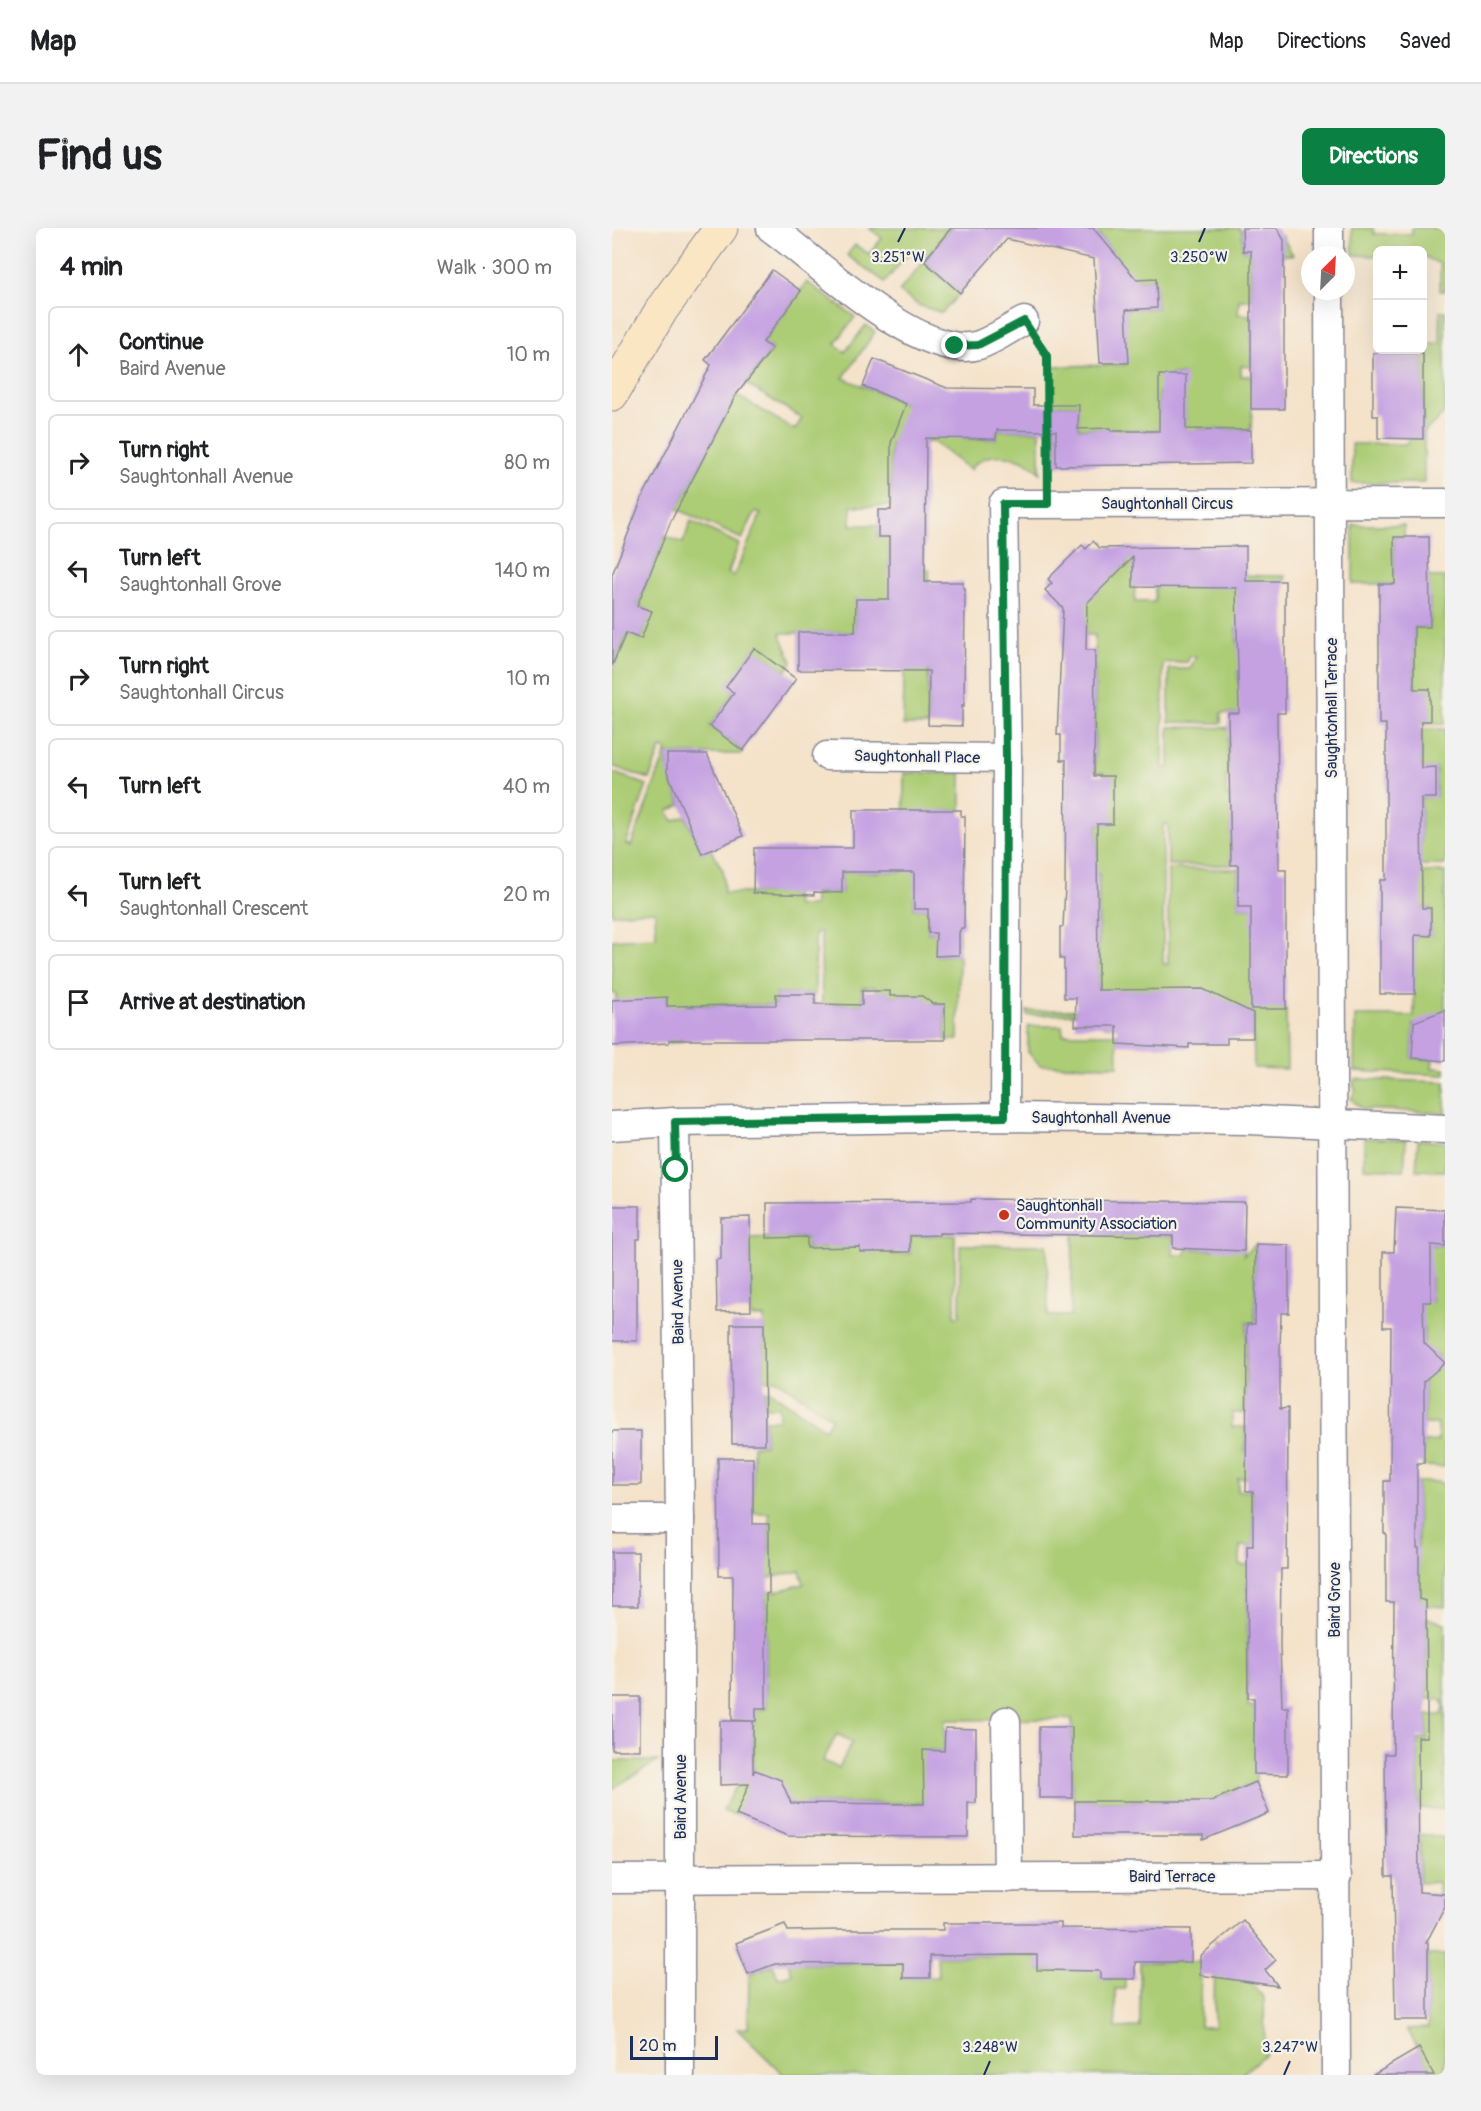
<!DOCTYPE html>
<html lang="en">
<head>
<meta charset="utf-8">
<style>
  :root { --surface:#fff; --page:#f2f2f2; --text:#202124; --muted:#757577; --line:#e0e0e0; --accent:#0b8043 }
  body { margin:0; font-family:Pangolin,sans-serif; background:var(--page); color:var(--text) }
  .controls { position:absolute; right:18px; top:18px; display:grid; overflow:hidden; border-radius:9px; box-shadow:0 6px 24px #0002 }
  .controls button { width:54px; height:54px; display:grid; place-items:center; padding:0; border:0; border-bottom:2px solid var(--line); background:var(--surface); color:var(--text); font:30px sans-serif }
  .compass { position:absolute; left:689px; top:18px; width:54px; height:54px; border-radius:50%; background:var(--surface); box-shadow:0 6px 24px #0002; rotate:24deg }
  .scale { position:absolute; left:18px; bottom:15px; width:88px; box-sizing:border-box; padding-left:6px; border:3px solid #1b2f5e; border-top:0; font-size:16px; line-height:21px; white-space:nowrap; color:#1b2f5e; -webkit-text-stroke:4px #f7f3e8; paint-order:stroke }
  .stop { position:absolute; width:18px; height:18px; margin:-14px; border:4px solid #0b8043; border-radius:50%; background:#fff }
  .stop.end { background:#0b8043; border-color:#fff; box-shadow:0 2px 6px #0008 }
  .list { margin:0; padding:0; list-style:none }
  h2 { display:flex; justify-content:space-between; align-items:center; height:78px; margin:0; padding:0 24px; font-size:26px }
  h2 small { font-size:20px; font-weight:400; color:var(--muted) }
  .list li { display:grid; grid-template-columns:39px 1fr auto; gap:18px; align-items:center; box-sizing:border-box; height:96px; margin:0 12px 12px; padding:0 12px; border:2px solid var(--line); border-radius:9px }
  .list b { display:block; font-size:22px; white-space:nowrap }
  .list p { margin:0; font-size:20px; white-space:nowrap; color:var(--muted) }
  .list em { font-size:20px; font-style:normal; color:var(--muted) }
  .icon { flex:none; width:33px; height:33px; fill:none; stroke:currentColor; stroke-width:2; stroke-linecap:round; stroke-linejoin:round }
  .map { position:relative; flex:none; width:833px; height:1847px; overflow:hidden; border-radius:9px }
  header { display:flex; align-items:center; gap:36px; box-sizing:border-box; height:84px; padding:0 30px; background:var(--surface); border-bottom:2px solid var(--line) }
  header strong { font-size:28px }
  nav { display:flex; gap:33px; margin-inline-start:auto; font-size:21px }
  .intro { display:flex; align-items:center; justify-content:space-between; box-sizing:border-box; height:144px; padding:0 36px }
  h1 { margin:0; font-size:42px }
  .button { padding:15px 27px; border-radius:9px; background:var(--accent); color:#fff; font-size:21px; font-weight:700 }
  main { display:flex; gap:36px; padding:0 36px }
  aside { flex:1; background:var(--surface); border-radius:9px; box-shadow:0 6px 24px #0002 }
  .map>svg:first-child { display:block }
  .green { fill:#accc75; stroke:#647e6a; stroke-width:1.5; fill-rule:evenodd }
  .building { fill:#c5a1e2 }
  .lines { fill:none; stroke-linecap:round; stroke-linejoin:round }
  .street-casing { stroke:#888894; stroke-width:31 }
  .secondary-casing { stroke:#888894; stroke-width:35 }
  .path { stroke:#888894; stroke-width:4; stroke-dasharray:4.5 4.5; stroke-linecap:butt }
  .street { stroke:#fff; stroke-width:28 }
  .secondary { stroke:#fbe6c3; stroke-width:33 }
  .route { stroke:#0b8043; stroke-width:8 }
  .ticks { fill:none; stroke:#1b2f5e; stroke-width:2 }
  .poi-dot { fill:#c8321e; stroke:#f7f3e8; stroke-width:2 }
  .labels { text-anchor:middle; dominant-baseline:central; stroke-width:4.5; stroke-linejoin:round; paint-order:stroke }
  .street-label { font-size:16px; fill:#1b2f5e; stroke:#f7f3e8 }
  .poi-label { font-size:16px; fill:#1b2f5e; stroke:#f7f3e8; text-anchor:start }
  .ticks-label { font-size:15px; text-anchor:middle; fill:#1b2f5e; stroke:#f7f3e8; stroke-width:4.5; stroke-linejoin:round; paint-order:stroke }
</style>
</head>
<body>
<header>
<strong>Map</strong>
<nav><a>Map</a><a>Directions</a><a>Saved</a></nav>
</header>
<div class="intro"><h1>Find us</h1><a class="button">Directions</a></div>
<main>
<aside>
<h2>4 min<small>Walk · 300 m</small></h2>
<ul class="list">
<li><svg class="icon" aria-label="ahead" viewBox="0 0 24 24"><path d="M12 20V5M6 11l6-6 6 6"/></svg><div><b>Continue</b><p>Baird Avenue</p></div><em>10 m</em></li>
<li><svg class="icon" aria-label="right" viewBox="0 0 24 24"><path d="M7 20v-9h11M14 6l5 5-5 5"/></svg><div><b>Turn right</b><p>Saughtonhall Avenue</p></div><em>80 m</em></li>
<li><svg class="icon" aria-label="left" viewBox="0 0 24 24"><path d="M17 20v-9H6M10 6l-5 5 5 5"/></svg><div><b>Turn left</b><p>Saughtonhall Grove</p></div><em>140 m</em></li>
<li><svg class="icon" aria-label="right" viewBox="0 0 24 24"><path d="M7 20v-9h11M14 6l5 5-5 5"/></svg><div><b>Turn right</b><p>Saughtonhall Circus</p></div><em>10 m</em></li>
<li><svg class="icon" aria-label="left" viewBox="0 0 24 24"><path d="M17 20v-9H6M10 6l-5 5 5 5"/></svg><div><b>Turn left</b></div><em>40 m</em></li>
<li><svg class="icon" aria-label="left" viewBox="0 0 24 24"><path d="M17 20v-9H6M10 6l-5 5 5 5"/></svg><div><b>Turn left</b><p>Saughtonhall Crescent</p></div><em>20 m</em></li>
<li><svg class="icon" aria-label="arrive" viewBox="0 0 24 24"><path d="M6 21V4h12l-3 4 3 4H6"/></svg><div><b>Arrive at destination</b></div></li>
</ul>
</aside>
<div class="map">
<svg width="833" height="1847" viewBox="0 0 833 1847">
  <rect width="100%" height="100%" fill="#f7f3e8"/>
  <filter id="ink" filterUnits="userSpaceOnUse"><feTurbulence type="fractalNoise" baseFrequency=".0167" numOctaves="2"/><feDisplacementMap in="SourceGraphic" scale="12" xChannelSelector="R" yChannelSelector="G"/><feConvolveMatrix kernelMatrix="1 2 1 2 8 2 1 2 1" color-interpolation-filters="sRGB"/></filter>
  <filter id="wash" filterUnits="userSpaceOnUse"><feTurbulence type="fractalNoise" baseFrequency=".008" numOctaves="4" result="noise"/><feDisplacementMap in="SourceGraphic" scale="24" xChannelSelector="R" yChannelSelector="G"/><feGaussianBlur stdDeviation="1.35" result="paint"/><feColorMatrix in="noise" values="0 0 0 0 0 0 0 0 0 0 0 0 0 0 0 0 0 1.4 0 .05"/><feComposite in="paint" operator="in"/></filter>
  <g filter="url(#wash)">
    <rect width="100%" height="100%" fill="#f4e2c9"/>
    <!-- green -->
    <g class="green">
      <path d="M257,0H339L312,32L299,22L273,54L235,27L243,17L257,26L270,10Z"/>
      <path d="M472,0H627L630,4L631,23H645L670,8L681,27L639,26V72H627L626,86L639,87V139L629,138V148H639L640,164H672V170H650L640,179L639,202L585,201L574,234L573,147H557L547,164V185L564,203L466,200V177H444V238L441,237V138L513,137L514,82L545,80L543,51L512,53L503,27L487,6L469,20Z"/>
      <path d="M740,0H761L762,6H800V0H833V63H828V36L811,28L810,22H766L765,28L741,27Z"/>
      <path d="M312,33L348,65L330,85L306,77L287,63Z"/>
      <path d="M195,54L243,89L223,116L233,124L254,97L263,104L231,150L294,176L354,211H384L385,202L428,203V245C410,226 375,219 358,242L321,214L279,215V278H239V297H266V309H277V340L317,341L316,497H291L293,405L244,371L243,404L168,405L180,434L174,443L142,421L115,458L122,465L98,498L131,523L129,526H55V539H78V547L60,555L69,577L56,583L61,593L73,588L90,625L99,622L111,642L112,665H183L184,678H202V665H230V644H291L292,545H349V582L316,583V668H302V681H316V705H347V717H324V728L347,727L346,812H333V776H307L306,768H278L264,763L263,759L250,760V777L221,776L210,791L209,704L203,705V766H164V777H74V812L57,815L55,769L5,782L4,767L0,764V712L44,709L43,683L0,686V544L35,557L14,616L19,618L55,522L49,520L37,551L0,538V444L14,405L29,411L39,383L25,378L53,308L71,315L79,293L127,316L116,345L122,348L149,286L143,284L130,311L65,281L124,167L183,202L190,190L134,156L160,121L151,114Z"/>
      <path d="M828,83H833V185L812,204V255H740V216H793L811,198V116H828Z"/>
      <path d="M741,297H792V309H782L783,348L833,349V496H794L802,461V399H818V370H809V356H741Z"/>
      <path d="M487,320H502V339H515V320H521L523,374H543V359L603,347L673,348V353L639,401H624L625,415H639L626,443V455H639L628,485H609V495L557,494V441H578L584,428H578L575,434L551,435V540H557V499L632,500V510H616V541H632V547L614,548V568H619V637H556V596H551V736H556V641H626V679H639L674,781L675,841L642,840L641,789L505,779V798H491L464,786L415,787V783L486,781L487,646H458L485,631V596H501L492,559V545L483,544V407L451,406V404H474V392L451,391Z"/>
      <path d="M809,501H833V637H809V570L824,569V540H809Z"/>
      <path d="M802,644H833V783L802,796L800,830L821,832L820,840L833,841V847L742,843L743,788H802L803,707H819V680H803Z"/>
      <path d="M416,798H450L451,806H505L506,838L428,837L416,824Z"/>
      <path d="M743,851L833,854V885L751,881L739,871L744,861L741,857Z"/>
      <path d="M752,910L794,912L792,942L752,940Z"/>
      <path d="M806,912L833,914V943L804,942Z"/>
      <path d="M461,1006L561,1008V1027H574V1008L578,1021L602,1022L603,1008L632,1009V1027L644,1016L643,1095H635L633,1185H620V1199H634L633,1223L642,1224V1250H626V1263H641V1318H628V1337L641,1338V1351H635L636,1478L642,1479L644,1554L591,1576L581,1573H463L460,1565V1491L333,1492L332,1523L312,1522L332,1575H195L187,1578L166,1569L124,1587L111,1582L129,1550L142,1549L141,1493L144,1482L154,1481V1362L161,1364L192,1356L188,1343L157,1350H141L157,1323V1285H141V1218L153,1217V1192H167V1179H153V1163H158L213,1201L220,1190L166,1152H152V1089H139L138,1023L124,1010L195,1009V1020H213V1009L280,1008L281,1026H298V1008L343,1007V1088H348V1017H435L436,1088H459ZM225,1506L240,1514L227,1540L211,1533Z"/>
      <path d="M801,1016L833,1018V1239L811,1238L812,1214L826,1213V1196H812V1142H825L830,1134L825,1127H812V1099H805V1074H819V1050Z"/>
      <path d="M805,1254H827L833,1258V1379L807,1377Z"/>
      <path d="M814,1390L833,1395V1581H807L806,1512L815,1511V1487H829C833,1482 833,1477 829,1471H815Z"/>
      <path d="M0,1533H46L0,1561Z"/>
      <path d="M808,1606L833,1610V1670L826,1666V1654L808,1655Z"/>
      <path d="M603,1713L652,1770L653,1826L629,1847H172L125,1801L136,1800L137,1746L161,1737L166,1750L180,1746L175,1732L186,1727L192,1736L291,1735L292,1750L326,1749L325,1728H425L426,1742H444L445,1727L488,1734V1751H513V1761H503L504,1800L528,1799V1734H589L588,1799H602Z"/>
      <path d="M816,1727H833V1847H822L795,1801L816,1800Z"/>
    </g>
    <g id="blocks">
      <!-- building -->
      <g class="building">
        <path d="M339,0H481L525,52L544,51L545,80L514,82L517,135H488L482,31L395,11L348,65L312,33Z"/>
        <path d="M630,0H665L672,12V181H639V23H631Z"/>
        <path d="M160,42L189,63L151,114L160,121L124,167L59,293L25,378L40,383L29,411L14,405L0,438V347L30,270L99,137L93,132Z"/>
        <path d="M761,125H811V211L766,210V188H761Z"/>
        <path d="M262,131L335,160L421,161V177H467L466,201L499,200V203H547V147H574V201L639,202V235L444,238V203L385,202L384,211L314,210L313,354H351V360H353L352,478L350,477V498L316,497L317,443L186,442V404H243L244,371H277V309H266V282H279V215L294,176L251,158Z"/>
        <path d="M782,309H817L818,399H802V461H818V493H809V540L824,539V570H809L810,680H819V708L803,707V766H768V652H774V496H767V356H783Z"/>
        <path d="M481,313L488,320L634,318V353H673V485H665L667,642H674V781H639V679H626V637H619L616,485H627L624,360L521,359V329L475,375L474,422H483L482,548H501V596H485L486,762L591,761L641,785V810H615V816H577V820L505,816V798H463L464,770H452V731H448V699H451L453,659L454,532H449V507H445L451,380L433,362L440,355L436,351L470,317L474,321Z"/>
        <path d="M142,420L184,451L131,523L98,498L122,465L114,459Z"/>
        <path d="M55,526H95L131,608L90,626L55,544Z"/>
        <path d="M241,582H349V588H353L352,700H349L347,705V727L323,728L324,705H316V681H302V644H230V665L202,664V667L141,665L142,620H241Z"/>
        <path d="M250,763H278V768H310L321,776H333V812H57V815L0,818V772L55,769V778L164,777V766H203V776L250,777Z"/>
        <path d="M833,782V833L800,830L802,794Z"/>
        <path d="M359,971L633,974L632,1023L561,1020V1008L327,1005V1007L298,1008V1024H248V1019L195,1020V1009L155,1010V975L359,974Z"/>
        <path d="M0,978H28V1011H25V1113H0Z"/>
        <path d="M784,980L833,982V1018L819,1017V1074H811L812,1115L833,1135L812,1153V1235H805V1320H807V1371L814,1373L815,1457V1509H806L807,1664L833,1666V1679L814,1715H816V1792H783L781,1648H774L773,1526H781L782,1374H774V1305H772V1253H778L779,1099H771V1024H782Z"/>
        <path d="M138,989L139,1083L105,1084L104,1032L109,1031V990Z"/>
        <path d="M644,1016L677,1017V1085H669L668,1123V1181L676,1180V1196L675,1341H669L668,1416L670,1479H676V1547L642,1546V1470H636L635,1318H641V1263H634L635,1096H643Z"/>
        <path d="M119,1096H152L153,1216H120Z"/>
        <rect x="0" y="1203" width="29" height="54"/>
        <path d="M106,1230H141V1296H157V1365L154,1366V1480H144V1493H141V1546L143,1542L169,1552L179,1575L312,1576L311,1522L332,1523L333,1500L364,1501V1575H356V1609L176,1608L124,1587L137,1556L108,1557V1493H140L120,1492L121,1348H107Z"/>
        <rect x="0" y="1324" width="26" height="54"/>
        <rect x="0" y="1469" width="28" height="53"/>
        <rect x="427" y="1499" width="33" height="71"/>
        <path d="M644,1554L657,1585L591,1612V1607H463V1573H599Z"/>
        <path d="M631,1692L664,1732L653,1742L666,1758L588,1747V1728Z"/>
        <path d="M331,1695H449V1700L579,1701V1734H523V1751H488V1743L425,1742V1727L318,1728V1750H291V1735L163,1736L136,1746L124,1715L173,1696L176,1703L226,1702H331Z"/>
        <path d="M807,1820L822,1847H761Z"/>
      </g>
    </g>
  </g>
  <g filter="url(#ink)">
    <use href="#blocks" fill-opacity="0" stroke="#888894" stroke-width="1.5"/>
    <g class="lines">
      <defs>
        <g id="street">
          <path d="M159,0C203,32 311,135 367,117C382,112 398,100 412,93"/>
          <path d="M717,0V27"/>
          <path d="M717,63L724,1847"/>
          <path d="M215,528L395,530"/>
          <path d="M393,889L395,530L391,276L833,275"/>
          <path d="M63,894L68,1291V1847"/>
          <path d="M0,898L63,894L393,889L637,892L833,901"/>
          <path d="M0,1291H68"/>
          <path d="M394,1493L396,1650"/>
          <path d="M0,1651L725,1648"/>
        </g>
        <path id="secondary" d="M0,166L50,81L109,0"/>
      </defs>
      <!-- street casing -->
      <use href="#street" class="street-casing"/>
      <!-- secondary casing -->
      <use href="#secondary" class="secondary-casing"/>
      <!-- path -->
      <path class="path" d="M427,116L435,128L436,247"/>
      <!-- street -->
      <use href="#street" class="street"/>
      <!-- secondary -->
      <use href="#secondary" class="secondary"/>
    </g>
  </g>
  <g class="lines" filter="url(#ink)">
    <!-- route -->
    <path class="route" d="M64,942L63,894L393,889L394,530L391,276H436L435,128L412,93L366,117L343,118"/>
  </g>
  <!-- ticks -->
  <path class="ticks" d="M286,14L293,0M587,14L593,0M372,1847L378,1833M672,1847L678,1833"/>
  <!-- markers -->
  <circle class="poi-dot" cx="392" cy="987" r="6"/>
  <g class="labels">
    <!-- street labels -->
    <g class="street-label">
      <text x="555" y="276">Saughtonhall Circus</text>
      <text transform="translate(720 480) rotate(-90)">Saughtonhall Terrace</text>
      <text transform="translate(305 529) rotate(1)">Saughtonhall Place</text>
      <text x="489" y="890">Saughtonhall Avenue</text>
      <text transform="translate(66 1074) rotate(-91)">Baird Avenue</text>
      <text transform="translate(723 1372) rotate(-90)">Baird Grove</text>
      <text transform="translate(69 1569) rotate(-90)">Baird Avenue</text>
      <text x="560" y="1649">Baird Terrace</text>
    </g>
    <!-- poi labels -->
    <g class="poi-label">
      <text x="404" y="978">Saughtonhall<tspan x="404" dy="18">Community Association</tspan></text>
    </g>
  </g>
  <g class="ticks-label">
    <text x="286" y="34">3.251°W</text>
    <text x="587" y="34">3.250°W</text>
    <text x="378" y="1824">3.248°W</text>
    <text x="678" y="1824">3.247°W</text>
  </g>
</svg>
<div class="controls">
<button>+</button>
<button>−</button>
</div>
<svg class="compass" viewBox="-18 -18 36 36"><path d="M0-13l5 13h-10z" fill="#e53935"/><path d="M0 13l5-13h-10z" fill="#757577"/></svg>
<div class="scale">20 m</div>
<div class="stop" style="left:64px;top:942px"></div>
<div class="stop end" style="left:343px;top:118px"></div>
</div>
</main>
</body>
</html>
